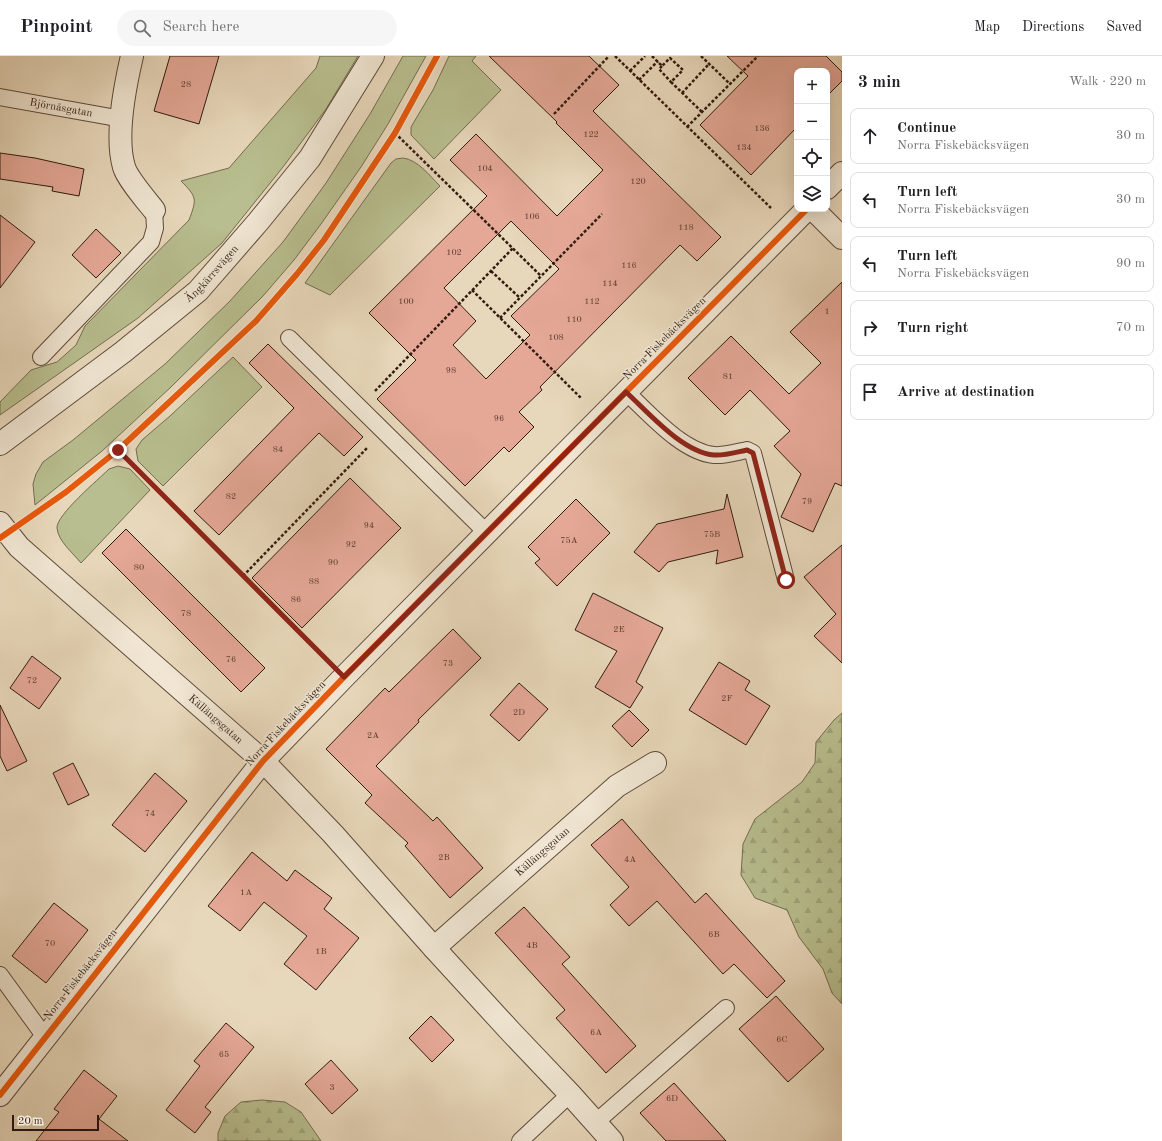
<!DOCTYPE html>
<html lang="en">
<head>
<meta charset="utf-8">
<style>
  :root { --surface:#fff; --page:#f6f6f6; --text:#202124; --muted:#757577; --line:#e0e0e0 }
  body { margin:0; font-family:"Old Standard TT",serif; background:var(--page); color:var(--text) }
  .controls { position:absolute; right:12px; top:12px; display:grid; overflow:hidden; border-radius:8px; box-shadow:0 4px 16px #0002 }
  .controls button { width:36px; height:36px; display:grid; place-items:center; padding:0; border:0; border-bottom:1px solid var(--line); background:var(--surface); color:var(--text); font:20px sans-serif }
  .scale { position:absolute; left:12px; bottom:10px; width:87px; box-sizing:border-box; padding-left:4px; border:2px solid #301b10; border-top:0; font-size:11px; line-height:14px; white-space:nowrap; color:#301b10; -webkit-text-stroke:3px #f0e6d3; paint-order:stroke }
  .stop { position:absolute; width:12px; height:12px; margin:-9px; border:3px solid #8f2418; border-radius:50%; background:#fff }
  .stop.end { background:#8f2418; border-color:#fff; box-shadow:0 1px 4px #0008 }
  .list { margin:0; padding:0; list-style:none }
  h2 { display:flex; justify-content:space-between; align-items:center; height:52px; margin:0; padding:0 16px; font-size:17px }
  h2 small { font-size:13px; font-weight:400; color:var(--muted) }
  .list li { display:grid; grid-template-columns:26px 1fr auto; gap:12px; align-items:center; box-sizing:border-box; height:56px; margin:0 8px 8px; padding:0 8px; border:1px solid var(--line); border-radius:8px }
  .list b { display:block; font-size:15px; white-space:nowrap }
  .list p { margin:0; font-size:13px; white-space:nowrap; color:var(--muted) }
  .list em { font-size:13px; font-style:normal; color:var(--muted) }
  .icon { flex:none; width:22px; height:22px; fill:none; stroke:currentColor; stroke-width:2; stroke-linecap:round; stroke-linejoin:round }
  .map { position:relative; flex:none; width:842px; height:1085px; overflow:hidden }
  header { display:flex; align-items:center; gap:24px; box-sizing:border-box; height:56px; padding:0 20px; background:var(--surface); border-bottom:1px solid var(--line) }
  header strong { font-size:19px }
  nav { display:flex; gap:22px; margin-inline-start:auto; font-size:14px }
  .search { width:280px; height:36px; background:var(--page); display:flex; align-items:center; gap:10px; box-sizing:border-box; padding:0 14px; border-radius:22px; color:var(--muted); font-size:15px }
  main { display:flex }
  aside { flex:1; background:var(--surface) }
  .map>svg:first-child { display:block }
  .grass { fill:#b8be8f; stroke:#746c50 }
  .forest { fill:url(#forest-firs); stroke:#746c50 }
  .building { fill:#e5a897; stroke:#301b10; fill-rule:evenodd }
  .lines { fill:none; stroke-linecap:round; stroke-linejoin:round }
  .service-casing { stroke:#5e4a3b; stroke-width:18 }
  .minor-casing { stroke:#5e4a3b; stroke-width:24 }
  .tertiary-casing { stroke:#5e4a3b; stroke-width:24 }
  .path { stroke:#301b10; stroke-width:2.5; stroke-dasharray:3 2; stroke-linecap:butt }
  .service { stroke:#f0e6d3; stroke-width:16 }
  .minor { stroke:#f0e6d3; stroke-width:22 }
  .tertiary { stroke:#f0e6d3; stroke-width:22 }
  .cycleway-casing { stroke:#f0e6d3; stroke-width:8 }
  .cycleway { stroke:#e8590c; stroke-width:6 }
  .route { stroke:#8f2418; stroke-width:5 }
  .labels { text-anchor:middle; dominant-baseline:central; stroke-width:3; stroke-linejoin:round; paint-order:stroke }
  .number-label { font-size:9px; fill:#5d3e32 }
  .street-label { font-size:11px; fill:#301b10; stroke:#f0e6d3 }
</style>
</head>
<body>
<header>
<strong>Pinpoint</strong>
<div class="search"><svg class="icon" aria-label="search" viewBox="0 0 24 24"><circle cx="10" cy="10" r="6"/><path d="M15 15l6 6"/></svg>Search here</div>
<nav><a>Map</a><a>Directions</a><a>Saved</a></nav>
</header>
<main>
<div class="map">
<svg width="842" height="1085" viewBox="0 0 842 1085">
  <defs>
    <pattern id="forest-firs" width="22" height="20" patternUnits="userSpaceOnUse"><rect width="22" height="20" fill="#b8be8f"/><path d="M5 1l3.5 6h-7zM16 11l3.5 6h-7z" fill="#9ea37a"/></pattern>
  </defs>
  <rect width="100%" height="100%" fill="#e8d8bb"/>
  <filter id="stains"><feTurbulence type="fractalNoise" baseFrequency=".005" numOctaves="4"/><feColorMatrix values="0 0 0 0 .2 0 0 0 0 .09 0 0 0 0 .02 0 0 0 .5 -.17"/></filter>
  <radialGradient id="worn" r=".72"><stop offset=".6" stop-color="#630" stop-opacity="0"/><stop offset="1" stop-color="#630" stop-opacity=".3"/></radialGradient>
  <!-- grass -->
  <g class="grass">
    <path d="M320,0H358L326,53L283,111L222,187L138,262L0,359V346L31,314L57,306L76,289L85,270L189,164C197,143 197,141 181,125L229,112L316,12Z"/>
    <path d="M403,0H426L388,68L361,111L321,168L294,204L263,240L171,331L102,395L35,449L33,428L36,418L43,406L73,384L165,308L230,245L283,186L326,127L370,58Z"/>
    <path d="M449,0H476L472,5L501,34L434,103L411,79V71L433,34Z"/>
    <path d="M403,102C418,104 429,119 440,130L330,239L305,227L391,107L396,103Z"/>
    <path d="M233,301L262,331L163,430L138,405L136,393L142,384L170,360Z"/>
    <path d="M118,410L130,413L150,434L81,507C73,497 58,485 57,472C56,459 99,423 109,413Z"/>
  </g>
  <!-- forest -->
  <g class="forest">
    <path d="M842,657V948L832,937L823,913L799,881L787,854L755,842L741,819L743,788L755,763L802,726L815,707L816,686L834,664Z"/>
    <path d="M262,1044L285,1046L301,1056L321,1085H218V1077L225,1060L241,1046Z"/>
  </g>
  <!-- building -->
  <g class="building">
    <path d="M170,0H219L199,68L154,55Z"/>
    <path d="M489,0H589L619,29L593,55L721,181L697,205L680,189L540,331L542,334L519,356L534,371L509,396L504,391L465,430L377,343L416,304L369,257L487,140L450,104L476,78L557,160L603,114L556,67L557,66ZM511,165L559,213L511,260L530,279L486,323L453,289L476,265L444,232Z"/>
    <path d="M727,0H826L842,16V25L827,40V15H797V71L751,119L700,69L748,20Z"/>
    <path d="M0,97L35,102L84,113L79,140L52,135L53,131L0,123Z"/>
    <path d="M0,159L35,186L0,232Z"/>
    <path d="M96,173L121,197L96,222L72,199Z"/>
    <path d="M842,226V430L835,427L813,476L781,461L801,418L774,390L790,375L750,334L725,359L688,322L731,280L789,338L821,307L790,276Z"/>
    <path d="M268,288L363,381L344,400L319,377L219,479L194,455L294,352L249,307Z"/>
    <path d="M350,422L401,472L302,572L252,522Z"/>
    <path d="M727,438L743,501L716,508L718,494L668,506L659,516L634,496L657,468L724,453Z"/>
    <path d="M576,443L610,477L557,530L535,507L540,503L528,491Z"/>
    <path d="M126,473L265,612L241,636L102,497Z"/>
    <path d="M842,489V607L814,580L836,558L804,521Z"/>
    <path d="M593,537L663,572L636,626L643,631L630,652L595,631L617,595L575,574Z"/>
    <path d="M453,573L481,602L418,664L419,666L376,710L433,765L437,761L483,812L450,842L405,790L408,787L365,747L372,739L326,693L385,632L389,636Z"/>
    <path d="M32,600L61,622L39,653L10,632Z"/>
    <path d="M719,606L750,625L745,634L770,650L746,689L689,654Z"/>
    <path d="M519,627L548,653L519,685L490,659Z"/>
    <path d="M0,649L27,705L7,715L0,700Z"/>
    <path d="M629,654L649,674L632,691L612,670Z"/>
    <path d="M73,707L89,739L68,749L53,717Z"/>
    <path d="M155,717L187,745L145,796L112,769Z"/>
    <path d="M622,763L695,847L706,837L785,925L767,942L734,908L723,918L657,845L629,870L610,849L629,831L591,789Z"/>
    <path d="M252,796L287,825L295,814L332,842L324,853L359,882L316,934L284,908L307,880L264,846L240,875L208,850Z"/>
    <path d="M54,847L88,874L46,927L12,900Z"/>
    <path d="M524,851L570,901L562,908L636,990L606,1017L556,962L565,954L495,877Z"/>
    <path d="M776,940L824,993L788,1026L739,973Z"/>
    <path d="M431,960L454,984L432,1006L409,982Z"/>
    <path d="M226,967L254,991L205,1051L211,1056L195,1077L166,1054L200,1010L194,1005Z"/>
    <path d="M331,1004L358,1034L332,1058L305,1028Z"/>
    <path d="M84,1014L117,1040L99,1063L128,1085H36L59,1056L54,1053Z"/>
    <path d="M674,1027L726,1085H666L640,1057Z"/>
  </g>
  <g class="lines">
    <defs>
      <g id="service">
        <path id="s1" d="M0,41L122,63"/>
        <path d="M289,282L487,477"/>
        <path d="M41,301L151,186L155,172L154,154"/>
        <path d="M626,336C649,357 682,396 714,399C724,400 737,396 747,394L753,397L786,524"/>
        <path d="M0,919L45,981"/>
        <path d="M595,1067L726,952"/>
        <path d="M520,1085L570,1038"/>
      </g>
      <g id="minor">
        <path d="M132,0C125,30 115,81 124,111C127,122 146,144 154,154"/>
        <path d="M827,132L842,117"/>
        <path d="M813,153L842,182"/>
        <path id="s2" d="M0,467L19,491L263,705L333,778L434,892L511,976L570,1038L612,1085"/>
        <path id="s3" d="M434,892L617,730L655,707"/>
        <path d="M0,1039L263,705L344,621L807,153"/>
      </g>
      <g id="tertiary">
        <path id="s4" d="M0,388L123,296L198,235L258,166L310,102L373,0"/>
      </g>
    </defs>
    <!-- service casing -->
    <use href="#service" class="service-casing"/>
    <!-- minor casing -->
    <use href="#minor" class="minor-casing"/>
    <!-- tertiary casing -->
    <use href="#tertiary" class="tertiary-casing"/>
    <!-- path -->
    <g class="path">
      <path d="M615,0L771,152"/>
      <path d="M652,0L662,10L670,2L683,14L671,26L702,56"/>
      <path d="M701,0L730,28"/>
      <path d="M662,10L659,13L671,26"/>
      <path d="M630,15L645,0"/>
      <path d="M639,24L658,5"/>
      <path d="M682,37L709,8"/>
      <path d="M554,58L609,0"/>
      <path d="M687,71L758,0"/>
      <path d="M395,77L541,220"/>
      <path d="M491,215L520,242"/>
      <path d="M472,234L582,343"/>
      <path d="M500,262L602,158"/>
      <path d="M375,335L513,192"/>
      <path d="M118,394L326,602"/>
      <path d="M243,520L368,391"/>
    </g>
    <!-- service -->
    <use href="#service" class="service"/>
    <!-- minor -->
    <use href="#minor" class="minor"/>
    <!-- tertiary -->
    <use href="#tertiary" class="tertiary"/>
    <defs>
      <g id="cycleway">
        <path d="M0,482L66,436L118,394L256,265L297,218L324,184L395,77L437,0"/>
        <path d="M0,1039L263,705L344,621L807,153"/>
      </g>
    </defs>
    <!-- cycleway casing -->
    <use href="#cycleway" class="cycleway-casing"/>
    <!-- cycleway -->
    <use href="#cycleway" class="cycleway"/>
  </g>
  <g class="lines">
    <!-- route -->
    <path class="route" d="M118,394L344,621L626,336C649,357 682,396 714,399C724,400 737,396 747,394L753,397L786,524"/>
  </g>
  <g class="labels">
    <!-- number labels -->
    <g class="number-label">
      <text x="186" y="28">28</text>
      <text x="762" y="72">136</text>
      <text x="591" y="78">122</text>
      <text x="744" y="91">134</text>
      <text x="485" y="112">104</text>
      <text x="638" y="125">120</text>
      <text x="532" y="160">106</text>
      <text x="686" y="171">118</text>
      <text x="454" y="196">102</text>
      <text x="629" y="209">116</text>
      <text x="610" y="227">114</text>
      <text x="406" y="245">100</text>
      <text x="592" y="245">112</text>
      <text x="827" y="255">1</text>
      <text x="574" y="263">110</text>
      <text x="556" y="281">108</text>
      <text x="451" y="314">98</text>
      <text x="728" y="320">81</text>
      <text x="499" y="362">96</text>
      <text x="278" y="393">84</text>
      <text x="231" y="440">82</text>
      <text x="807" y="445">79</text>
      <text x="369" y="469">94</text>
      <text x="712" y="478">75B</text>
      <text x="569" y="484">75A</text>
      <text x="351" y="488">92</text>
      <text x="333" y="506">90</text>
      <text x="139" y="511">80</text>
      <text x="314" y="525">88</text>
      <text x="296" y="543">86</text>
      <text x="186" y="557">78</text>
      <text x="619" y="573">2E</text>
      <text x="231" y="603">76</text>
      <text x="448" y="607">73</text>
      <text x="32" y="624">72</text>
      <text x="727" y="642">2F</text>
      <text x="519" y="656">2D</text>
      <text x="373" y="679">2A</text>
      <text x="150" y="757">74</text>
      <text x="444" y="801">2B</text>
      <text x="630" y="803">4A</text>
      <text x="246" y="836">1A</text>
      <text x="714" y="878">6B</text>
      <text x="50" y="887">70</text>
      <text x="532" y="889">4B</text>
      <text x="321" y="895">1B</text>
      <text x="596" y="976">6A</text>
      <text x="782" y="983">6C</text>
      <text x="224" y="998">65</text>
      <text x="332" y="1031">3</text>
      <text x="672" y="1042">6D</text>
    </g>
    <!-- street labels -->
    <g class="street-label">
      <text stroke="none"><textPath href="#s1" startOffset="62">Björnåsgatan</textPath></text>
      <text stroke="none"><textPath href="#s4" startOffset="272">Ängkärrsvägen</textPath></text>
      <text transform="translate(665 283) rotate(-45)">Norra Fiskebäcksvägen</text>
      <text stroke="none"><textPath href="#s2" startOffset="292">Källängsgatan</textPath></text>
      <text transform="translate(286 668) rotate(-47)">Norra Fiskebäcksvägen</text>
      <text stroke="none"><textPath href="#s3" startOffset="145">Källängsgatan</textPath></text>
      <text transform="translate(81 919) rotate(-52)">Norra Fiskebäcksvägen</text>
    </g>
  </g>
  <rect width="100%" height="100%" filter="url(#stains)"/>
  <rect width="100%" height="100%" fill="url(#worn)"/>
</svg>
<div class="controls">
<button>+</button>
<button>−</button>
<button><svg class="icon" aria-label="locate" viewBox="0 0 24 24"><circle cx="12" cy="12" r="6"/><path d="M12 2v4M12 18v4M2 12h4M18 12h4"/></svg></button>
<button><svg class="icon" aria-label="layers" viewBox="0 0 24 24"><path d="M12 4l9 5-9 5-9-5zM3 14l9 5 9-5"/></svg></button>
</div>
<div class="scale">20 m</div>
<div class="stop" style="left:786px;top:524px"></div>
<div class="stop end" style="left:118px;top:394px"></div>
</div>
<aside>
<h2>3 min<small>Walk · 220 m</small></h2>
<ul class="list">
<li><svg class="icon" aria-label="ahead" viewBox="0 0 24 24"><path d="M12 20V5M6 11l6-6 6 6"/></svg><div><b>Continue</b><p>Norra Fiskebäcksvägen</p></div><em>30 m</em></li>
<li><svg class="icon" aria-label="left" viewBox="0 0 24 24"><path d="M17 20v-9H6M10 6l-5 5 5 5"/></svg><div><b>Turn left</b><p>Norra Fiskebäcksvägen</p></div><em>30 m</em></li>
<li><svg class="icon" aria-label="left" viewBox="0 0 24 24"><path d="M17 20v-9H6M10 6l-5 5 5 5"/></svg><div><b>Turn left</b><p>Norra Fiskebäcksvägen</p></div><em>90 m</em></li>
<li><svg class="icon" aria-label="right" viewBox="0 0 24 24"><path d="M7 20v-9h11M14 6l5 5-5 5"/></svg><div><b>Turn right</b></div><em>70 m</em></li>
<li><svg class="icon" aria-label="arrive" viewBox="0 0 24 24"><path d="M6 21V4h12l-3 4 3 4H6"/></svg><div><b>Arrive at destination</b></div></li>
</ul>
</aside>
</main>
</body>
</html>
